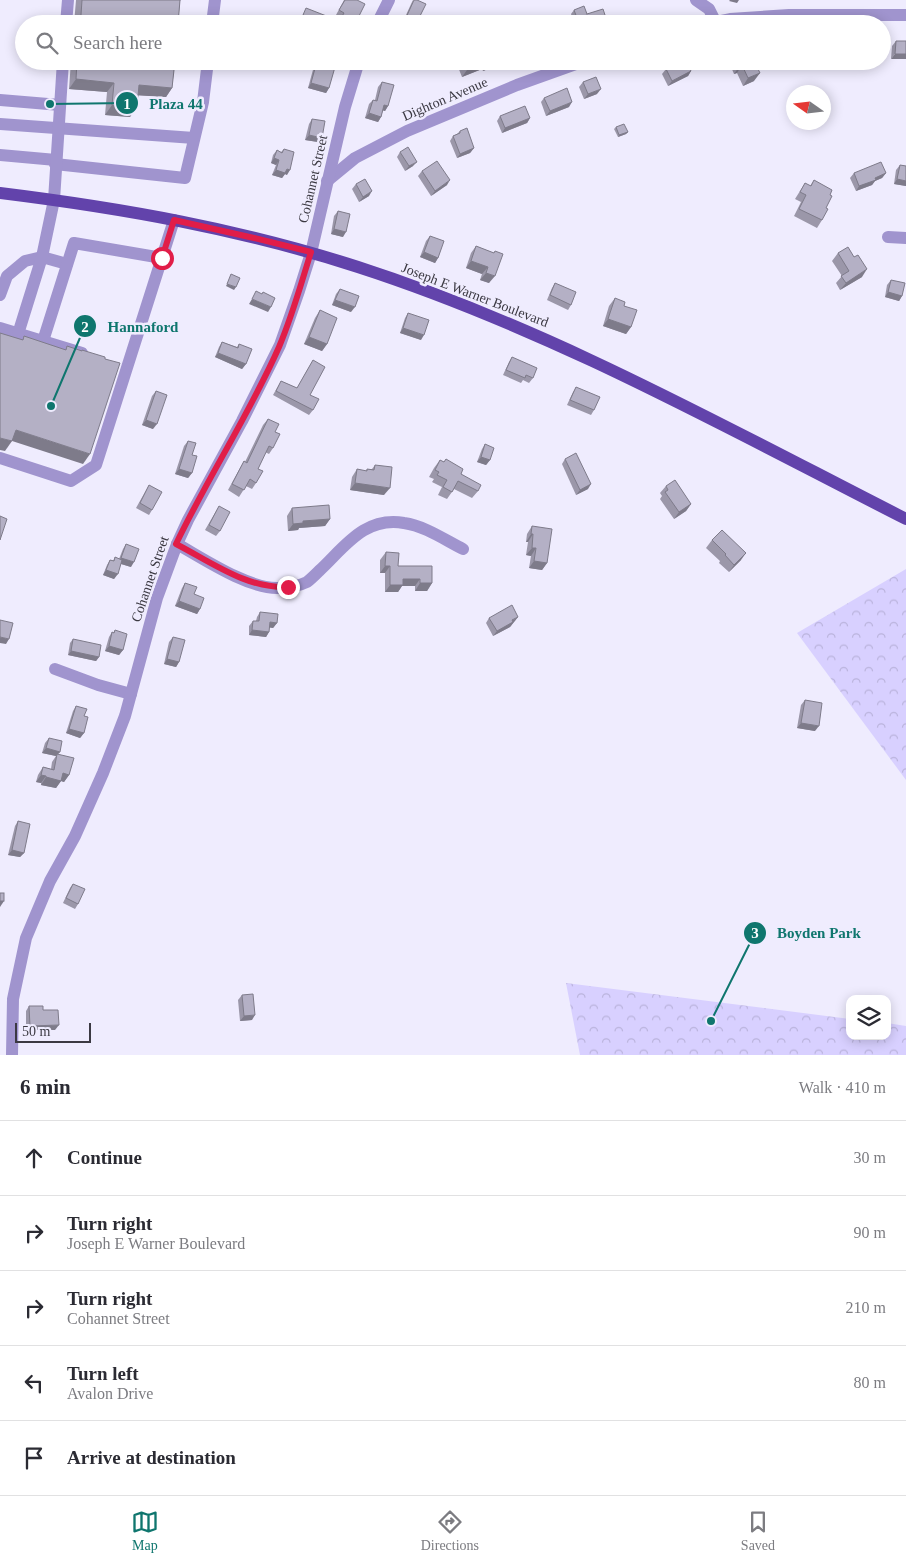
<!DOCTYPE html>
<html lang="en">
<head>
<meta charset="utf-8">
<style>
  :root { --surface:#fff; --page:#f2f2f3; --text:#2b2b33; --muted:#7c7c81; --line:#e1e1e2; --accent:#0f766e }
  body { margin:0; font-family:"Times New Roman",serif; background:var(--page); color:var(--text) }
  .controls { position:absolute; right:15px; bottom:15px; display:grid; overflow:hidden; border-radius:10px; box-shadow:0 2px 12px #0003 }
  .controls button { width:45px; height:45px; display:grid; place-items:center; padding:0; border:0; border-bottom:1px solid var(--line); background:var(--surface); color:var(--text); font:25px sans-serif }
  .compass { position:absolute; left:786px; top:85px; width:45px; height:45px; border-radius:50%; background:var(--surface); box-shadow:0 2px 12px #0003; rotate:284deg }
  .scale { position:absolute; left:15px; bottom:12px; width:76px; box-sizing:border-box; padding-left:5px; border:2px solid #3b3942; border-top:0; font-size:14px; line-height:18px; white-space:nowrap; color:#3b3942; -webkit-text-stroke:4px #efecfe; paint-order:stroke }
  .stop { position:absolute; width:15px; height:15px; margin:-11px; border:4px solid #e11d48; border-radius:50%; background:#fff }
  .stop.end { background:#e11d48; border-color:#fff; box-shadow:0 1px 5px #0008 }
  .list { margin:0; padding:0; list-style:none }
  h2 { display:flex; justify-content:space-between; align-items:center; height:65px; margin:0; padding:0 20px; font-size:21px }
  h2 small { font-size:16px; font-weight:400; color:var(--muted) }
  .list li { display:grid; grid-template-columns:32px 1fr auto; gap:15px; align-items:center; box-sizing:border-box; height:75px; padding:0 20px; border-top:1px solid var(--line) }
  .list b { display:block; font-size:19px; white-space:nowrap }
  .list p { margin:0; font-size:16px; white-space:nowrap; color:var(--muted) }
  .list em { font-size:16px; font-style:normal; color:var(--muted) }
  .icon { flex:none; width:28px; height:28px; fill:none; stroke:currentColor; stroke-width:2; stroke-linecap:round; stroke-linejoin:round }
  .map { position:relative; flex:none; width:906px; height:1055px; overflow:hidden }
  .search { position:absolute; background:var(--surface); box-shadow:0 2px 12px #0003; left:15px; right:15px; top:15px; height:55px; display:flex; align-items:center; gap:12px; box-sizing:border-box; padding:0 18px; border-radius:28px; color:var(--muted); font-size:19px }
  .sheet { height:440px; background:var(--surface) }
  nav { display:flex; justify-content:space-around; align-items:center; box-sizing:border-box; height:70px; border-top:1px solid var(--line); background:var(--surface); font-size:14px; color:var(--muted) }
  nav a { display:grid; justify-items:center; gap:2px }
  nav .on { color:var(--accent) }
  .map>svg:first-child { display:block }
  .forest { fill:url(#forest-crowns) }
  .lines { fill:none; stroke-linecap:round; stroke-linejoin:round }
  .minor { stroke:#a094ce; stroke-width:12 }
  .major { stroke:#6243ab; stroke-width:12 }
  .wall { fill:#9b97a9 }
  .shaded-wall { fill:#7e7b8a }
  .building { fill:#b4b0c5; stroke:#7e7b8a }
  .route { stroke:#e11d48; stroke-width:6 }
  .labels { text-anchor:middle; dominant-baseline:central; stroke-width:5; stroke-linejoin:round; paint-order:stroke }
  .street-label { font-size:14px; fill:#3b3942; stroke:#efecfe }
  .leader { fill:none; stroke:#0f766e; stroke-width:2 }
  .callout-dot { fill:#0f766e; stroke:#efecfe; stroke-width:2 }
  .mark-label { font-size:15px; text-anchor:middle; font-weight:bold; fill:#fff }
  .callout-label { font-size:15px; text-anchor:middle; font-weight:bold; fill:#0f766e; stroke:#efecfe; stroke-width:5; stroke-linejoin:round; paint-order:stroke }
</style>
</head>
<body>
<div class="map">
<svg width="906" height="1055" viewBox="0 0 906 1055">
  <defs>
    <pattern id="forest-crowns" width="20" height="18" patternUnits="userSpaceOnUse" patternTransform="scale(1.25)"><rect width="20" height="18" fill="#d8d0ff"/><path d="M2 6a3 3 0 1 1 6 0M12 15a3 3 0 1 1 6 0" fill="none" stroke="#bab3dc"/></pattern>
  </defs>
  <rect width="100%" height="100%" fill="#efecfe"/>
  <!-- forest -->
  <g class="forest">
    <path d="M906,569V780L797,633Z"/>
    <path d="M566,983L850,1019V1036H887V1023L906,1026V1055H580Z"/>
  </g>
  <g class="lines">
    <!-- minor -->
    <g class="minor">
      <path d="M696,0L709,9L715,21"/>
      <path d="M66,24L68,0"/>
      <path d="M212,24L215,0"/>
      <path d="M377,24L389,0"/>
      <path d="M706,24L730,19L789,15H906"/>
      <path d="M0,100L60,105"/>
      <path d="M0,124L194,138"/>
      <path d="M0,155L56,160"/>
      <path d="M55,164L185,178L203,102L208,61"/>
      <path d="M327,181L355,158L407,131L517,85L584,61"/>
      <path d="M888,237L906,238"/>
      <path d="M0,295L7,276L25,261L42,257L67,264"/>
      <path d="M0,328L82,353"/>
      <path d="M18,334L42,257L54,200L63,61"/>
      <path d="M43,341L74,243L162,258"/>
      <path d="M0,458L71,481L96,465L174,220"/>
      <path d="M177,544C204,559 247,588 277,588C286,588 299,586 307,582C311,579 315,575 319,571C344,548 364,516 404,523C425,526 445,540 463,549"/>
      <path d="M55,669L98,685L131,694"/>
      <path d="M12,1055L13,999L26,938L50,881L75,836L103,773L125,716L157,598L177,544L188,520L242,421L280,345L299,291L311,253L345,107L359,61"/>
    </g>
    <!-- major -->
    <path class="major" d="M0,193C121,208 241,229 358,267C550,329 727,428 906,519"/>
  </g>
  <!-- wall -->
  <g class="wall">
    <path d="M76,0H181L180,1L178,24H74Z"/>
    <path d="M344,0H357L355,24H340L338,23L341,18L336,15Z"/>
    <path d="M413,0L419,18L425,24H402L411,4Z"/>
    <path d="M574,10L587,14L607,21L605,24H586L584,19L574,23L571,14Z"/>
    <path d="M896,41H906L891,59L892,46Z"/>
    <path d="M71,61H175L172,88L166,97L138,95L130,117L105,115L107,92L69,89Z"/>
    <path d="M317,61L329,88L326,93L308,88L314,66Z"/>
    <path d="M460,61H496L493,67L483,71L482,69L462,77L458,67L459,65L458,63Z"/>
    <path d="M516,61H530L518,66Z"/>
    <path d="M715,61H754V81L743,86L737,73L734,74L729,62L717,67Z"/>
    <path d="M666,69L691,71L688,76L668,86L662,74Z"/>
    <path d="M382,82L388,106L385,111L383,110L381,117L378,122L365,118L369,104L373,100H375L378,87Z"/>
    <path d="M583,82L597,94L584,99L579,87Z"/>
    <path d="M544,98L569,107L546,116L541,102Z"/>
    <path d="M500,116L530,118L527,123L502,133L497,121Z"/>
    <path d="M312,119L322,138L318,142L305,140L309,124Z"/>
    <path d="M616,127L628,132L626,134L618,137L614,129Z"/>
    <path d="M460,131L474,148L470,153L457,158L450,141L453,136L457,134Z"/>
    <path d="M284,149L287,175L285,174L282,178L272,175L276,165L271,163L273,155L277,150L281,152Z"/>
    <path d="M400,152L413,166L405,171L397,157Z"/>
    <path d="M900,165L906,166V186L894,184L896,170Z"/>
    <path d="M422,171L447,185L431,196L418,176Z"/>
    <path d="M854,173H886L882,178L875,181L872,185L856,191L850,178Z"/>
    <path d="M814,180L830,195L822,220L817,228L794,216L801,202L795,199L805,183L810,186Z"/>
    <path d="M356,184L369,196L359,202L352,189Z"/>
    <path d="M338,211L343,237L331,234L334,216Z"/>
    <path d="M430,236L438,258L435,263L420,257L426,241Z"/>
    <path d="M476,246L494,253L495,251L489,283L480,280L482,274L466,268L471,253Z"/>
    <path d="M838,253L862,277L840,290L836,283L842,276L832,261Z"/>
    <path d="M891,280L902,296L899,301L885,297L887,285Z"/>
    <path d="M555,283L571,305L568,310L547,300L552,288Z"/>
    <path d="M340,289L351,312L332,305L336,294Z"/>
    <path d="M615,298L624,306L631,327L626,334L603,326L609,306Z"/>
    <path d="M320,310L327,344L322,351L304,344L315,318Z"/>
    <path d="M408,313L421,340L400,333L405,318Z"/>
    <path d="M222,342L237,347L239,344L246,364L242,369L215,357L219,347Z"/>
    <path d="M512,357L533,378L529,383L523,380L521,383L503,375L509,362Z"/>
    <path d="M313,360L310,395L313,410L309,415L273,395L281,381L297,388Z"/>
    <path d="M576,387L594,410L591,415L567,405L573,392Z"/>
    <path d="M156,391L153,429L142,425L152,396Z"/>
    <path d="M268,419L275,432L273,448L269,454L265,452L258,469L256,483L252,489L246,486L239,497L228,490L240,468L244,461L245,462L263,425Z"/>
    <path d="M188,441L192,455V473L188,478L175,474L184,446Z"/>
    <path d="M485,444L490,460L486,465L477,462L482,449Z"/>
    <path d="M446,459L478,491L472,498L454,489L447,499L438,495L442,487L432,482L434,479L429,477L434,468L440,460L444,462Z"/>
    <path d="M565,459L588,489L576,495L562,464Z"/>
    <path d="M375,465L384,495L350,490L352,477L357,469L366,471L367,469H372Z"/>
    <path d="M149,485L152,510L149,515L136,508Z"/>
    <path d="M666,486L691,504L686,511L674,519L660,499L662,496L660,493Z"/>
    <path d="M219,506L220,531L216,536L205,530Z"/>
    <path d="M292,508L330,519L325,526L299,528L298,530L288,531L287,516Z"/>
    <path d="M532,526L547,563L542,570L529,568L531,556L526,555L528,542H526L527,534Z"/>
    <path d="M712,540L741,560L729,572L719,563L720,561L706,548Z"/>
    <path d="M126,544L131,567L121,564L114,579L103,575L107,565L110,560L113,561L115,557L119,559L123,549Z"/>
    <path d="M386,552L398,566L432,583L427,591H415V586H402L398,592H385V573H380V560Z"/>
    <path d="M185,583L194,594L200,609L197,614L175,606L182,588Z"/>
    <path d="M260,612L277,623L273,628L269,627V632L266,637L249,635V626L253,621H256L257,617Z"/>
    <path d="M518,617L510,627L493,636L486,623L489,618Z"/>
    <path d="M115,630L123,650L119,655L105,651L109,637L112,632L113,633Z"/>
    <path d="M173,637L179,662L176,667L164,664L169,642Z"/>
    <path d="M73,639L99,657L96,661L68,655L70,643Z"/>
    <path d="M805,700L815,731L797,728L801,705Z"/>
    <path d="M76,706L84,733L80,738L66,733L73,711Z"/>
    <path d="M49,738L60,752L58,754L69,775L64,782L61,781L56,788L41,785V783L36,782L38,775L43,767L51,769L52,762L56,756L42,753L45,743Z"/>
    <path d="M18,821L24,853L20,857L8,855L15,826Z"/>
    <path d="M73,884L78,904L75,909L63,903L70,888Z"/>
    <path d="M242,995L252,1020L240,1021L238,1000Z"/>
    <path d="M29,1006L43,1010L55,1030H26V1011Z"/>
  </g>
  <!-- shaded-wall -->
  <g class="shaded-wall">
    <path d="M730,0H739L737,3L729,1Z"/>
    <path d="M303,15L325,24H318L302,17Z"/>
    <path d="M587,15L584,19L574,23L577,18Z"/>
    <path d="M895,54H906V59H891Z"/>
    <path d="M302,61H316L313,65Z"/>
    <path d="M493,61H496L493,67L483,71L488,63Z"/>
    <path d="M522,61H530L518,66Z"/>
    <path d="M721,61H729L717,67Z"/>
    <path d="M487,62L482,69L462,77L467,70Z"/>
    <path d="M742,65L737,73L734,74L739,67Z"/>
    <path d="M691,71L688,76L668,86L672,81Z"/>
    <path d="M760,73L754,81L743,86L748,78Z"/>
    <path d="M76,79L114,83L107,92L69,89Z"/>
    <path d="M311,83L329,88L326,93L308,88Z"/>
    <path d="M139,85L172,88L166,97L132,95Z"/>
    <path d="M601,89L597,94L584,99L588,94Z"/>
    <path d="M572,102L569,107L546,116L550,111Z"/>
    <path d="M112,105L137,107L130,117L105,115Z"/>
    <path d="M384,105L388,106L385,111L381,110Z"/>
    <path d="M369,113L381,117L378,122L365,118Z"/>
    <path d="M530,118L527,123L502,133L505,128Z"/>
    <path d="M628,132L626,134L618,137L619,135Z"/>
    <path d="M309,135L322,138L318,142L305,140Z"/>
    <path d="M474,148L470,153L457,158L460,154Z"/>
    <path d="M274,158L279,160L276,165L271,163Z"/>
    <path d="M417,162L413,166L405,171L409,166Z"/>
    <path d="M287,169L290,170L287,175L285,174L282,178L272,175L276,170Z"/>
    <path d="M886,173L882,178L875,181L872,185L856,191L859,186L875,178Z"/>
    <path d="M897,179L906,181V186L894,184Z"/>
    <path d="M450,180L447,185L431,196L435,191Z"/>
    <path d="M372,191L369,196L359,202L363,197Z"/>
    <path d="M334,229L346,232L343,237L331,234Z"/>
    <path d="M424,252L438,258L435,263L420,257Z"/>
    <path d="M471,261L488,267L482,274L466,268Z"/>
    <path d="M867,269L862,277L840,290L846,283Z"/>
    <path d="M486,273L495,276L489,283L480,280Z"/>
    <path d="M227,284L236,287L234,290L226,286Z"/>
    <path d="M888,292L902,296L899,301L885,297Z"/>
    <path d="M252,299L271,307L268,312L249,304Z"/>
    <path d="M335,300L355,307L351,312L332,305Z"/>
    <path d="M608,319L631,327L626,334L603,326Z"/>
    <path d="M403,328L424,335L421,340L400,333Z"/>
    <path d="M309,337L327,344L322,351L304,344Z"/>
    <path d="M218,353L246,364L242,369L215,357Z"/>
    <path d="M146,420L157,424L153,429L142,425Z"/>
    <path d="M16,430L90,454L83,464L9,440Z"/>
    <path d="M0,438L12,441L5,451L0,450Z"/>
    <path d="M481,457L490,460L486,465L477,462Z"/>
    <path d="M179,469L192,473L188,478L175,474Z"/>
    <path d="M355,483L390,488L384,495L350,490Z"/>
    <path d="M591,484L588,489L576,495L580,490Z"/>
    <path d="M691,504L686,511L674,519L679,512Z"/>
    <path d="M330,519L325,526L299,528L298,530L288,531L293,524L303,521Z"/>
    <path d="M531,534H533L528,542H526Z"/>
    <path d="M532,548H536L531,556L526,555Z"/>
    <path d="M746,553L741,560L729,572L734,565Z"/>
    <path d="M121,558L134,562L131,567L118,563Z"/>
    <path d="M534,561L547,563L542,570L529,568Z"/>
    <path d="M385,566H390L385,573H380Z"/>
    <path d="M106,570L118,574L114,579L103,575Z"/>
    <path d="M403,579H420L415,586H402L398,592H385L390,585Z"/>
    <path d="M420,583H432L427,591H415Z"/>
    <path d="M179,601L200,609L197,614L175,606Z"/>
    <path d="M518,617L510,627L493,636L497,631Z"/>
    <path d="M270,622L277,623L273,628L266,627Z"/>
    <path d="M252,630L269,632L266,637L249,635Z"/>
    <path d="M0,637L9,639L6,644L0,643Z"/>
    <path d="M109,646L123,650L119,655L105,651Z"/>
    <path d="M71,651L99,657L96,661L68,655Z"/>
    <path d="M167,659L179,662L176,667L164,664Z"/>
    <path d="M801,723L819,726L815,731L797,728Z"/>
    <path d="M69,729L84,733L80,738L66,733Z"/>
    <path d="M46,748L60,752L56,756L42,753Z"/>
    <path d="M63,773L69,775L64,782L61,781L56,788L41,785L46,777Z"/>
    <path d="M41,775L46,776L41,783L36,782Z"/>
    <path d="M12,850L24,853L20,857L8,855Z"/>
    <path d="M0,901H4L0,907Z"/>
    <path d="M255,1015L252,1020L240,1021L244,1016Z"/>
    <path d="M59,1025L55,1030H26L30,1026Z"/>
  </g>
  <!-- building -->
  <g class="building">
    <path d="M82,0H180L178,24H78V20L81,15Z"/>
    <path d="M345,0H357L365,4L355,24H353L341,18L344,13L339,10Z"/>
    <path d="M414,0H417L426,4L419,18L426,21L425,24H408L404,22Z"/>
    <path d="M584,6L587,14L603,9L607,21L599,24H590L587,15L577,18L574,10Z"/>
    <path d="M306,8L329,17L326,24L303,15Z"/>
    <path d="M896,41H906V54H895Z"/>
    <path d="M77,61H175L172,88L139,85L137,107L112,105L114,83L76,79Z"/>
    <path d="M317,61L335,67L329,88L311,83Z"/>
    <path d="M463,61H493L488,63L487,62L467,70Z"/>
    <path d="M680,61H686L691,71L672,81L666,69Z"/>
    <path d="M737,61H754L760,73L748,78L742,65L739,67Z"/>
    <path d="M596,77L601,89L588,94L583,82Z"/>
    <path d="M382,82L394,85L388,106L384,105L381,117L369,113L373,100L377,101Z"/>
    <path d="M567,88L572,102L550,111L544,98Z"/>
    <path d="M525,106L530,118L505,128L500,116Z"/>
    <path d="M312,119L325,121L322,138L309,135Z"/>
    <path d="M624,124L628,132L619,135L616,127Z"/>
    <path d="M467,128L474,148L460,154L453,136L460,133V131Z"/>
    <path d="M408,147L417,162L409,166L400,152Z"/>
    <path d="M284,149L294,152L290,170L287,169L285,173L276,170L279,160L274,158L277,150L282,153Z"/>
    <path d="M437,161L450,180L435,191L422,171Z"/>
    <path d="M881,162L886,173L875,178L876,180L859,186L854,173Z"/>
    <path d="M900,165L906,166V181L897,179Z"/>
    <path d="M365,179L372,191L363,197L356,184Z"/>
    <path d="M814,180L832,190L830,195L832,196L826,208L828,209L822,220L799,209L806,195L800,192L805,183L811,186Z"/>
    <path d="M338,211L350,214L346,232L334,229Z"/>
    <path d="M430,236L444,241L438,258L424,252Z"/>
    <path d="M476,246L494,253L495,251L503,254L495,276L486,273L488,267L471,261Z"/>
    <path d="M848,247L854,257L858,255L867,269L846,283L841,276L849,271L838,253Z"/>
    <path d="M231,274L240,278L236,287L227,284Z"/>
    <path d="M891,280L905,283L902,296L888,292Z"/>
    <path d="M555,283L576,292L571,305L550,295Z"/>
    <path d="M340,289L359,296L355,307L335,300Z"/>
    <path d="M256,291L262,294L263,292L275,298L271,307L252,299Z"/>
    <path d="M615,298L625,302L624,306L637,310L631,327L608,319Z"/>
    <path d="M320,310L337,318L327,344L309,337Z"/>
    <path d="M408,313L429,320L424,335L403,328Z"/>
    <path d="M0,333L23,340L24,336L66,350L67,346L82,351V350L105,357V359L120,363L90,454L16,430L12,441L0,438Z"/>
    <path d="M222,342L238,348L239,344L252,349L246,364L218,353Z"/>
    <path d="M512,357L537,368L533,378L526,375L525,378L506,370Z"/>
    <path d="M313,360L325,367L310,395L319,399L313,410L276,391L281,381L297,388Z"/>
    <path d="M576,387L600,397L594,410L570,400Z"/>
    <path d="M156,391L167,395L157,424L146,420Z"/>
    <path d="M268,419L279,424L275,432L280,434L273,448L269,446L258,469L263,471L256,483L250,479L244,490L232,484L244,461L247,463Z"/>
    <path d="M188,441L196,443L192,455L197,456L192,473L179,469Z"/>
    <path d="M485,444L494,448L490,460L481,457Z"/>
    <path d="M576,453L591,484L580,490L565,459Z"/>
    <path d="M446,459L463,469L461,474L481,485L478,491L458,481L452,492L443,487L447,480L437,475L439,472L435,470L440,460L444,462Z"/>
    <path d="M375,465L392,467L390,488L355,483L357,469L367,471V469L374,470Z"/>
    <path d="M675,480L691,504L679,512L665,492L668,490L666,486Z"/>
    <path d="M149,485L162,492L152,510L140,503Z"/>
    <path d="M329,505L330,519L303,521V523L293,524L292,508Z"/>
    <path d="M219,506L230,512L220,531L209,525Z"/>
    <path d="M0,516L7,519L0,540Z"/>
    <path d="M532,526L552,529L547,563L534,561L536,548H532L533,534H531Z"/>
    <path d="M722,530L746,553L734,565L725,555L726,554L712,540Z"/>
    <path d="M126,544L139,549L134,562L121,558Z"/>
    <path d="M386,552L399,553L398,566H432V583H420V579H403V585H390V566H385Z"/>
    <path d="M115,557L122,560L118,574L106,570L110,560L114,561Z"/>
    <path d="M185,583L197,587L194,594L204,598L200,609L179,601Z"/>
    <path d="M512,605L518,617L512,620L513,622L497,631L489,618Z"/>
    <path d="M260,612L278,614L277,623L270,622L269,632L252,630L253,621H259Z"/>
    <path d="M0,620L13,623L9,639L0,637Z"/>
    <path d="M115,630L127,634L123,650L109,646L112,632L114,633Z"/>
    <path d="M173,637L185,640L179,662L167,659Z"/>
    <path d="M73,639L101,645L99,657L71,651Z"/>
    <path d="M805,700L822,703L819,726L801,723Z"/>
    <path d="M76,706L87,709L84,716L88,717L84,733L69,729Z"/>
    <path d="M49,738L62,741L60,752L46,748Z"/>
    <path d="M57,754L74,758L69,775L63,773L61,781L46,777V776L41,775L43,767L54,770Z"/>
    <path d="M18,821L30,824L24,853L12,850Z"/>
    <path d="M73,884L85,889L78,904L66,898Z"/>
    <rect x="0" y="893" width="4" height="8"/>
    <path d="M253,994L255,1015L244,1016L242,995Z"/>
    <path d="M29,1006H43V1010H58L59,1025L30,1026Z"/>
  </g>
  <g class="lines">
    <!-- route -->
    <path class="route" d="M162,258L174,220L254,238L311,252C301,284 292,317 279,347C249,415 208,477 176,544C211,562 247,589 288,587"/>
  </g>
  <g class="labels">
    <!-- street labels -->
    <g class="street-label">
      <text transform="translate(445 99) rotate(-23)">Dighton Avenue</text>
      <text transform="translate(313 179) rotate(-77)">Cohannet Street</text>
      <text transform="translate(475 295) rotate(21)">Joseph E Warner Boulevard</text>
      <text transform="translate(150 579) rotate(-71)">Cohannet Street</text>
    </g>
  </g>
  <!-- callouts -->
  <path class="leader" d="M50 104L127 103M51 406L85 326M711 1021L755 933"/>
  <g class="callout-dot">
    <circle cx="50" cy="104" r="5"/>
    <circle cx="51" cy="406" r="5"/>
    <circle cx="711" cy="1021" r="5"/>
    <circle cx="127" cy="103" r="12"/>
    <circle cx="85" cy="326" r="12"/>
    <circle cx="755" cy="933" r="12"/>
  </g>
  <g class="mark-label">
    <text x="127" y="109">1</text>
    <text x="85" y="332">2</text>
    <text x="755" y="938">3</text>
  </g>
  <g class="callout-label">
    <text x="176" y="109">Plaza 44</text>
    <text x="143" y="332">Hannaford</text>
    <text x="819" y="938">Boyden Park</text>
  </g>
</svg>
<div class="controls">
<button><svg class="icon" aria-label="layers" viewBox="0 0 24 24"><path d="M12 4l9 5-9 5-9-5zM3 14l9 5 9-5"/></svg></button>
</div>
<svg class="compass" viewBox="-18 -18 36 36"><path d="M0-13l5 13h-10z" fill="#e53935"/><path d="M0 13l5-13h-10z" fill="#7c7c81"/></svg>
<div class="scale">50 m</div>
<div class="stop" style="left:162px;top:258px"></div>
<div class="stop end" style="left:288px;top:587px"></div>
<div class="search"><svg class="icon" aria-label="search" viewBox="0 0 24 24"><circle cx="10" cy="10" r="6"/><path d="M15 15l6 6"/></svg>Search here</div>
</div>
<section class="sheet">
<h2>6 min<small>Walk · 410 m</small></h2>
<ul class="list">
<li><svg class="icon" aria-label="ahead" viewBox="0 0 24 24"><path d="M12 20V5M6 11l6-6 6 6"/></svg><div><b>Continue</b></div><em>30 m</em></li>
<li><svg class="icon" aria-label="right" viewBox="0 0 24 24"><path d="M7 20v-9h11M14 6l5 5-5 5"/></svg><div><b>Turn right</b><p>Joseph E Warner Boulevard</p></div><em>90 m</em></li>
<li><svg class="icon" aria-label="right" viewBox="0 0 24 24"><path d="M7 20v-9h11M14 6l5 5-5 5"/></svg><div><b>Turn right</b><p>Cohannet Street</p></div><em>210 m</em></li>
<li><svg class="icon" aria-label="left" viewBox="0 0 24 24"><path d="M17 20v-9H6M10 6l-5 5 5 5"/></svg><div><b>Turn left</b><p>Avalon Drive</p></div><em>80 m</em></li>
<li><svg class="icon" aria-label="arrive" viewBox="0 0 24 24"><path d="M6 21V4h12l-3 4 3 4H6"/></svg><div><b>Arrive at destination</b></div></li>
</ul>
</section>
<nav>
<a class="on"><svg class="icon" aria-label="map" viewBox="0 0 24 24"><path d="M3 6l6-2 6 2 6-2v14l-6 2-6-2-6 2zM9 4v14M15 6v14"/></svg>Map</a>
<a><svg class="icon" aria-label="directions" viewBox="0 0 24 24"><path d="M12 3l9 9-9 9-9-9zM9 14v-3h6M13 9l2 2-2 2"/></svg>Directions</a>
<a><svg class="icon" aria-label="saved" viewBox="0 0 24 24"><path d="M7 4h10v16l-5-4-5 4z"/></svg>Saved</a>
</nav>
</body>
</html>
